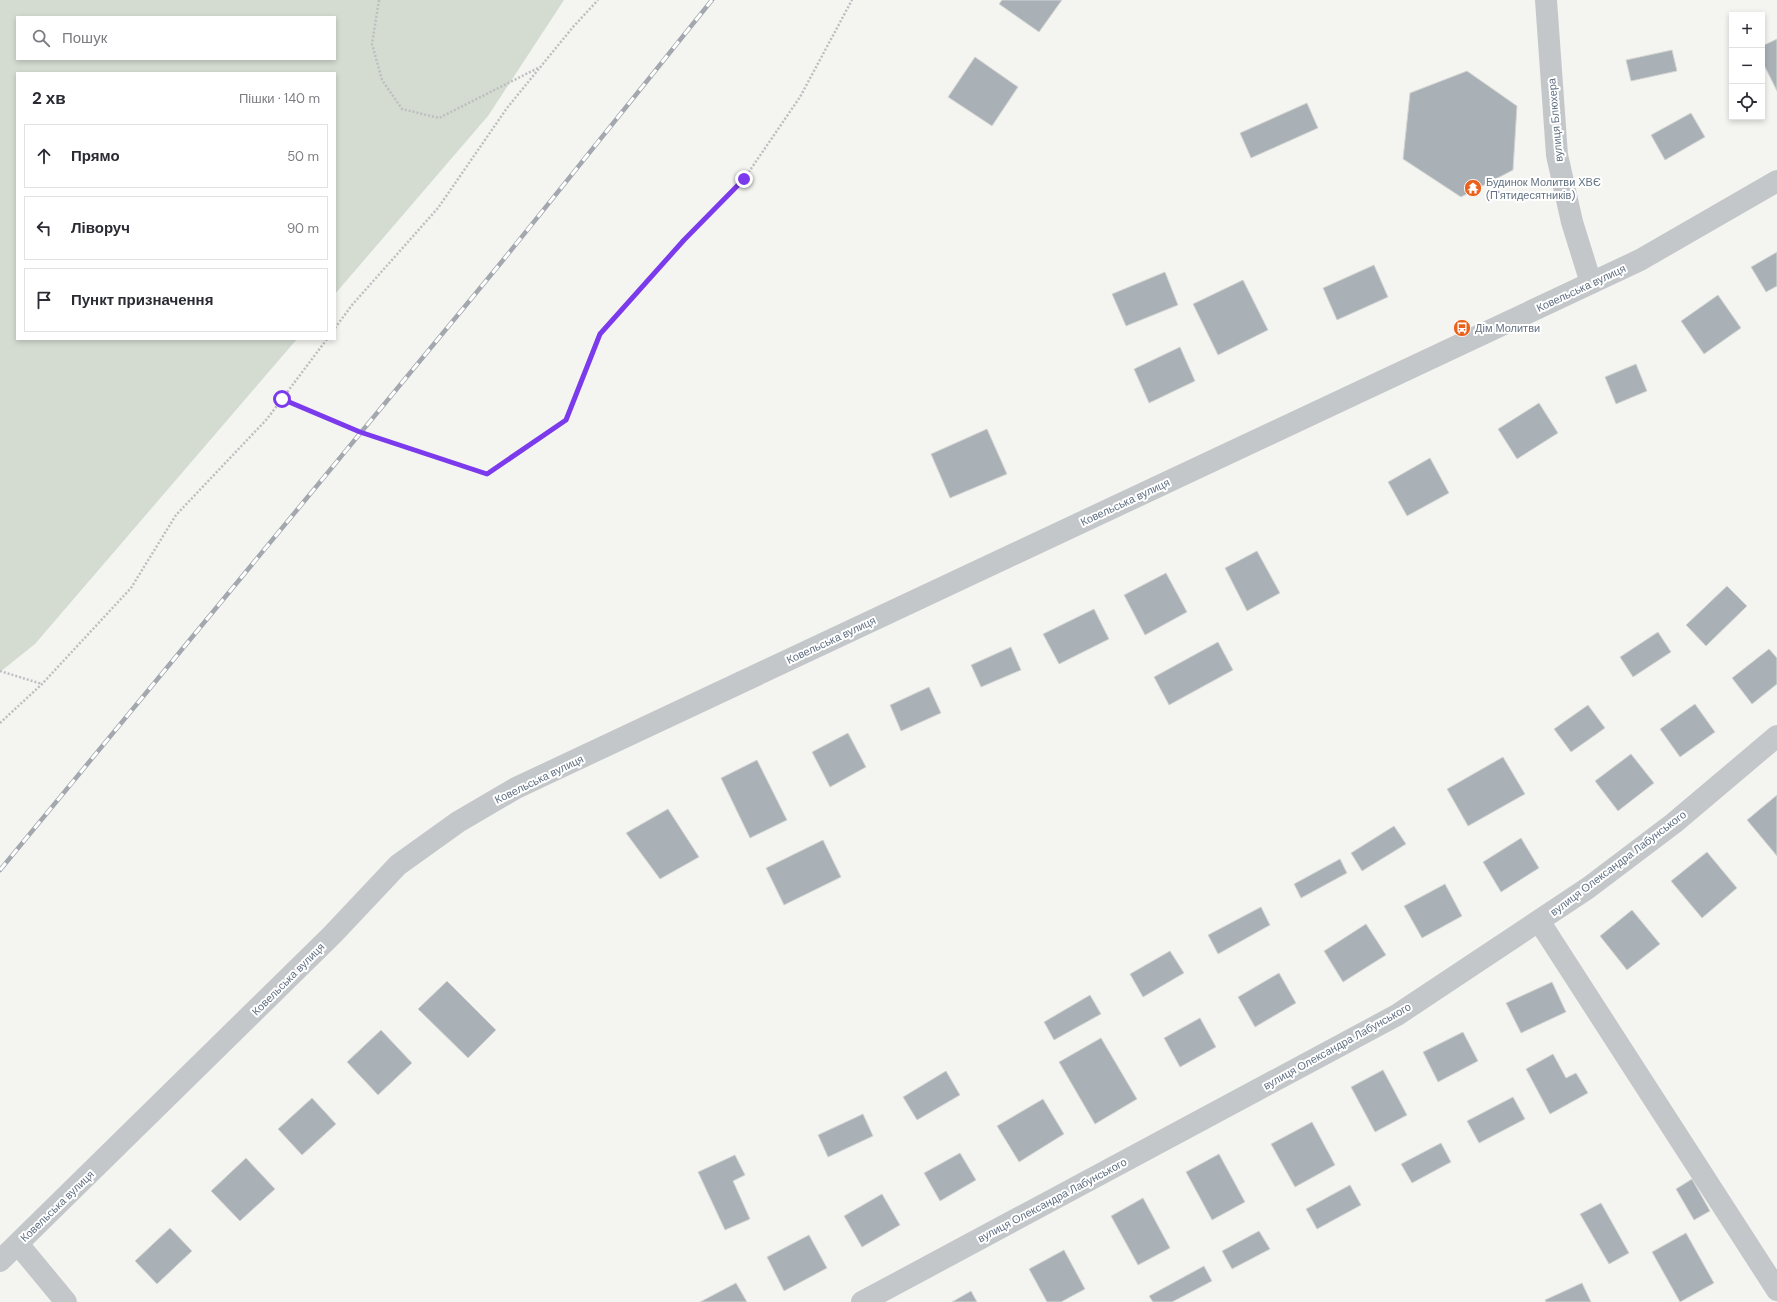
<!DOCTYPE html>
<html lang="uk">
<head>
<meta charset="utf-8">
<style>
  :root { --surface:#fff; --page:#f2f2f3; --text:#2b2b33; --muted:#7c7c81; --line:#e1e1e2 }
  body { margin:0; font-family:"DM Sans",sans-serif; background:var(--page); color:var(--text) }
  .controls { position:absolute; right:12px; top:12px; display:grid; overflow:hidden; border-radius:0px; box-shadow:0 2px 6px #0003 }
  .controls button { width:36px; height:36px; display:grid; place-items:center; padding:0; border:0; border-bottom:1px solid var(--line); background:var(--surface); color:var(--text); font:20px sans-serif }
  .stop { position:absolute; width:12px; height:12px; margin:-9px; border:3px solid #7c3aed; border-radius:50%; background:#fff }
  .stop.end { background:#7c3aed; border-color:#fff; box-shadow:0 1px 4px #0008 }
  .list { margin:0; padding:0; list-style:none }
  h2 { display:flex; justify-content:space-between; align-items:center; height:52px; margin:0; padding:0 16px; font-size:17px }
  h2 small { font-size:13px; font-weight:400; color:var(--muted) }
  .list li { display:grid; grid-template-columns:26px 1fr auto; gap:12px; align-items:center; box-sizing:border-box; height:64px; margin:0 8px 8px; padding:0 8px; border:1px solid var(--line); border-radius:0px }
  .list b { display:block; font-size:15px; white-space:nowrap }
  .list em { font-size:13px; font-style:normal; color:var(--muted) }
  .icon { flex:none; width:22px; height:22px; fill:none; stroke:currentColor; stroke-width:2; stroke-linecap:round; stroke-linejoin:round }
  .map { position:relative; flex:none; width:1777px; height:1302px; overflow:hidden }
  .search { position:absolute; background:var(--surface); box-shadow:0 2px 6px #0003; left:16px; top:16px; width:320px; height:44px; display:flex; align-items:center; gap:10px; box-sizing:border-box; padding:0 14px; border-radius:0px; color:var(--muted); font-size:15px }
  .panel { position:absolute; background:var(--surface); box-shadow:0 2px 6px #0003; left:16px; top:72px; width:320px; height:268px; border-radius:0px }
  .map>svg:first-child { display:block }
  .green { fill:#d4dcd1; fill-rule:evenodd }
  .building { fill:#a9b1b7; stroke:#d5d6d3 }
  .lines { fill:none; stroke-linecap:round; stroke-linejoin:round }
  .path { stroke:#bdbec1; stroke-width:2.5; stroke-dasharray:2 2; stroke-linecap:butt }
  .minor { stroke:#c4c7ca; stroke-width:22 }
  .rail-casing { stroke:#a3a8af; stroke-width:4.5 }
  .rail { stroke:#fff; stroke-width:3; stroke-dasharray:9; stroke-linecap:butt }
  .route { stroke:#7c3aed; stroke-width:5 }
  .labels { text-anchor:middle; dominant-baseline:central; stroke-width:4; stroke-linejoin:round; paint-order:stroke }
  .street-label { font-size:11px; fill:#627183; stroke:#fff }
  .poi-label { font-size:11px; fill:#627183; stroke:#fff; text-anchor:start }
</style>
</head>
<body>
<div class="map">
<svg width="1777" height="1302" viewBox="0 0 1777 1302">
  <rect width="100%" height="100%" fill="#f4f5f0"/>
  <!-- green -->
  <path class="green" d="M0,0H564L488,116L335,294V73H17V339H297L35,644L0,672ZM17,17H335V59H17Z"/>
  <!-- building -->
  <g class="building">
    <path d="M1002,0H1062L1039,32L999,4Z"/>
    <path d="M1777,39V91L1762,61V46Z"/>
    <path d="M1672,50L1677,71L1631,81L1626,60Z"/>
    <path d="M975,57L1018,87L992,126L948,97Z"/>
    <path d="M1467,71L1517,106L1513,170L1461,197L1403,159L1410,93Z"/>
    <path d="M1307,103L1318,128L1251,158L1240,133Z"/>
    <path d="M1691,113L1705,137L1665,160L1651,135Z"/>
    <path d="M1777,252V286L1766,292L1751,267Z"/>
    <path d="M1374,265L1388,297L1337,320L1323,288Z"/>
    <path d="M1165,272L1178,305L1126,326L1112,294Z"/>
    <path d="M1243,280L1268,330L1218,355L1193,304Z"/>
    <path d="M1718,295L1741,328L1704,354L1681,321Z"/>
    <path d="M1180,347L1195,381L1149,403L1134,369Z"/>
    <path d="M1636,364L1647,391L1616,404L1605,377Z"/>
    <path d="M1539,403L1558,433L1517,459L1498,429Z"/>
    <path d="M987,429L1007,474L950,498L931,454Z"/>
    <path d="M1430,458L1449,493L1407,516L1388,482Z"/>
    <path d="M1257,551L1280,593L1247,611L1225,568Z"/>
    <path d="M1166,573L1187,612L1145,635L1124,595Z"/>
    <path d="M1727,586L1747,606L1706,646L1686,625Z"/>
    <path d="M1094,609L1109,639L1059,664L1043,634Z"/>
    <path d="M1658,632L1671,652L1633,677L1620,657Z"/>
    <path d="M1218,642L1233,670L1169,705L1154,677Z"/>
    <path d="M1011,647L1021,670L981,687L971,665Z"/>
    <path d="M1769,649L1777,658V684L1752,704L1732,678Z"/>
    <path d="M929,687L941,713L901,731L890,705Z"/>
    <path d="M1695,704L1715,732L1680,757L1660,729Z"/>
    <path d="M1588,705L1605,728L1571,752L1554,729Z"/>
    <path d="M848,733L866,767L830,787L812,752Z"/>
    <path d="M1631,754L1654,783L1618,811L1595,781Z"/>
    <path d="M1503,757L1525,794L1468,826L1447,789Z"/>
    <path d="M757,760L787,820L750,838L721,778Z"/>
    <path d="M1777,795V856L1747,820Z"/>
    <path d="M668,809L699,857L660,879L626,833Z"/>
    <path d="M1394,826L1406,844L1362,871L1351,853Z"/>
    <path d="M1521,838L1539,868L1501,892L1483,862Z"/>
    <path d="M823,840L841,877L784,905L766,868Z"/>
    <path d="M1707,852L1737,888L1702,918L1671,881Z"/>
    <path d="M1340,859L1347,873L1301,898L1294,884Z"/>
    <path d="M1445,884L1462,916L1422,938L1404,906Z"/>
    <path d="M1261,907L1270,925L1218,954L1208,935Z"/>
    <path d="M1632,910L1660,944L1627,970L1600,936Z"/>
    <path d="M1366,924L1386,955L1343,982L1324,951Z"/>
    <path d="M1170,951L1184,973L1143,997L1130,974Z"/>
    <path d="M1279,973L1296,1003L1255,1027L1238,997Z"/>
    <path d="M447,981L496,1030L468,1058L418,1009Z"/>
    <path d="M1552,982L1566,1012L1521,1033L1506,1003Z"/>
    <path d="M1090,995L1101,1014L1054,1040L1044,1022Z"/>
    <path d="M1200,1018L1216,1047L1180,1067L1164,1038Z"/>
    <path d="M381,1030L412,1063L378,1095L347,1062Z"/>
    <path d="M1463,1032L1478,1061L1438,1082L1423,1052Z"/>
    <path d="M1101,1038L1137,1099L1095,1124L1059,1062Z"/>
    <path d="M1553,1054L1566,1078L1576,1073L1588,1093L1550,1114L1526,1069Z"/>
    <path d="M1383,1070L1407,1115L1375,1132L1351,1087Z"/>
    <path d="M946,1071L960,1095L917,1120L903,1097Z"/>
    <path d="M1513,1097L1525,1119L1479,1143L1467,1121Z"/>
    <path d="M312,1098L336,1124L302,1155L278,1129Z"/>
    <path d="M1043,1099L1064,1134L1019,1162L997,1126Z"/>
    <path d="M863,1114L873,1136L828,1157L818,1135Z"/>
    <path d="M1312,1122L1335,1165L1295,1187L1271,1144Z"/>
    <path d="M1441,1143L1451,1162L1412,1183L1401,1164Z"/>
    <path d="M960,1153L976,1180L940,1201L924,1173Z"/>
    <path d="M1219,1154L1245,1202L1212,1220L1186,1172Z"/>
    <path d="M735,1155L745,1175L733,1181L750,1219L725,1230L698,1172Z"/>
    <path d="M246,1158L275,1189L240,1221L211,1191Z"/>
    <path d="M1692,1179L1710,1211L1694,1220L1676,1189Z"/>
    <path d="M1350,1185L1361,1205L1317,1229L1306,1209Z"/>
    <path d="M882,1194L900,1225L862,1247L844,1216Z"/>
    <path d="M1143,1198L1170,1248L1138,1265L1111,1216Z"/>
    <path d="M1601,1203L1629,1253L1609,1264L1580,1214Z"/>
    <path d="M170,1228L192,1251L157,1284L135,1261Z"/>
    <path d="M1259,1231L1270,1249L1232,1269L1222,1251Z"/>
    <path d="M1686,1233L1714,1283L1680,1302L1652,1252Z"/>
    <path d="M809,1235L827,1268L784,1291L767,1257Z"/>
    <path d="M1064,1250L1085,1289L1061,1302H1047L1029,1269Z"/>
    <path d="M1204,1266L1212,1281L1172,1302H1153L1149,1296Z"/>
    <path d="M736,1283L747,1302H700Z"/>
    <path d="M1582,1283L1591,1302H1546L1545,1300Z"/>
    <path d="M971,1291L977,1302H952Z"/>
  </g>
  <g class="lines">
    <!-- path -->
    <g class="path">
      <path d="M379,0L372,44L382,80L402,109L439,118L540,67"/>
      <path d="M335,328L352,305L438,208L507,108L573,27L598,0"/>
      <path d="M282,399L360,433L487,475L566,421L599,334L684,239L744,179L800,97L852,0"/>
      <path d="M0,671L42,684"/>
      <path d="M0,723L42,684L131,588L176,515L267,419L327,339"/>
    </g>
    <!-- minor -->
    <g class="minor">
      <path d="M1546,0L1557,155L1572,222L1591,283"/>
      <path d="M1539,921L1777,1290"/>
      <path d="M18,1244L66,1302"/>
      <path d="M0,1261L332,935L398,865L458,822L516,788L1640,260L1777,181"/>
      <path d="M862,1302L1397,1015L1588,888L1674,823L1777,736"/>
    </g>
    <defs>
      <path id="rail" d="M0,870L504,259L712,0"/>
    </defs>
    <!-- rail casing -->
    <use href="#rail" class="rail-casing"/>
    <!-- rail -->
    <use href="#rail" class="rail"/>
  </g>
  <g class="lines">
    <!-- route -->
    <path class="route" d="M282,399L360,432L487,474L566,420L600,334L684,240L744,179"/>
  </g>
  <!-- icons -->
  <defs>
    <symbol id="temple-disc" viewBox="-11 -11 22 22"><circle r="9.5" fill="#eb601a" stroke="#fff"/><path d="M0-6L5-2H3V0L6.5 2.5H4V6H1.5V3h-3V6H-4V2.5H-6.5L-3 0V-2H-5Z" fill="#fff"/></symbol>
    <symbol id="bus-disc" viewBox="-11 -11 22 22"><circle r="9.5" fill="#eb601a" stroke="#fff"/><path d="M-5-6H5V4H4V6H2V4H-2V6H-4V4H-5ZM-3.5-4V0h7V-4ZM-3.5 1.2v1.5H-2V1.2ZM2 1.2v1.5H3.5V1.2Z" fill="#fff"/></symbol>
  </defs>
  <g fill-rule="evenodd">
    <use href="#temple-disc" x="1463" y="178" width="20" height="20"/>
    <use href="#bus-disc" x="1452" y="318" width="20" height="20"/>
  </g>
  <g class="labels">
    <!-- street labels -->
    <g class="street-label">
      <text transform="translate(1555 120) rotate(-95)">вулиця Блюхера</text>
      <text transform="translate(1581 288) rotate(-25)">Ковельська вулиця</text>
      <text transform="translate(1125 502) rotate(-25)">Ковельська вулиця</text>
      <text transform="translate(831 640) rotate(-25)">Ковельська вулиця</text>
      <text transform="translate(539 779) rotate(-26)">Ковельська вулиця</text>
      <text transform="translate(1618 863) rotate(-37)">вулиця Олександра Лабунського</text>
      <text transform="translate(288 979) rotate(-45)">Ковельська вулиця</text>
      <text transform="translate(1337 1046) rotate(-29)">вулиця Олександра Лабунського</text>
      <text transform="translate(1052 1200) rotate(-28)">вулиця Олександра Лабунського</text>
      <text transform="translate(57 1206) rotate(-44)">Ковельська вулиця</text>
    </g>
    <!-- poi labels -->
    <g class="poi-label">
      <text x="1486" y="182">Будинок Молитви ХВЄ<tspan x="1486" dy="13">(П'ятидесятників)</tspan></text>
      <text x="1475" y="328">Дім Молитви</text>
    </g>
  </g>
</svg>
<div class="controls">
<button>+</button>
<button>−</button>
<button><svg class="icon" aria-label="locate" viewBox="0 0 24 24"><circle cx="12" cy="12" r="6"/><path d="M12 2v4M12 18v4M2 12h4M18 12h4"/></svg></button>
</div>
<div class="stop" style="left:282px;top:399px"></div>
<div class="stop end" style="left:744px;top:179px"></div>
<div class="search"><svg class="icon" aria-label="search" viewBox="0 0 24 24"><circle cx="10" cy="10" r="6"/><path d="M15 15l6 6"/></svg>Пошук</div>
<section class="panel">
<h2>2 хв<small>Пішки · 140 m</small></h2>
<ul class="list">
<li><svg class="icon" aria-label="ahead" viewBox="0 0 24 24"><path d="M12 20V5M6 11l6-6 6 6"/></svg><div><b>Прямо</b></div><em>50 m</em></li>
<li><svg class="icon" aria-label="left" viewBox="0 0 24 24"><path d="M17 20v-9H6M10 6l-5 5 5 5"/></svg><div><b>Ліворуч</b></div><em>90 m</em></li>
<li><svg class="icon" aria-label="arrive" viewBox="0 0 24 24"><path d="M6 21V4h12l-3 4 3 4H6"/></svg><div><b>Пункт призначення</b></div></li>
</ul>
</section>
</div>
</body>
</html>
